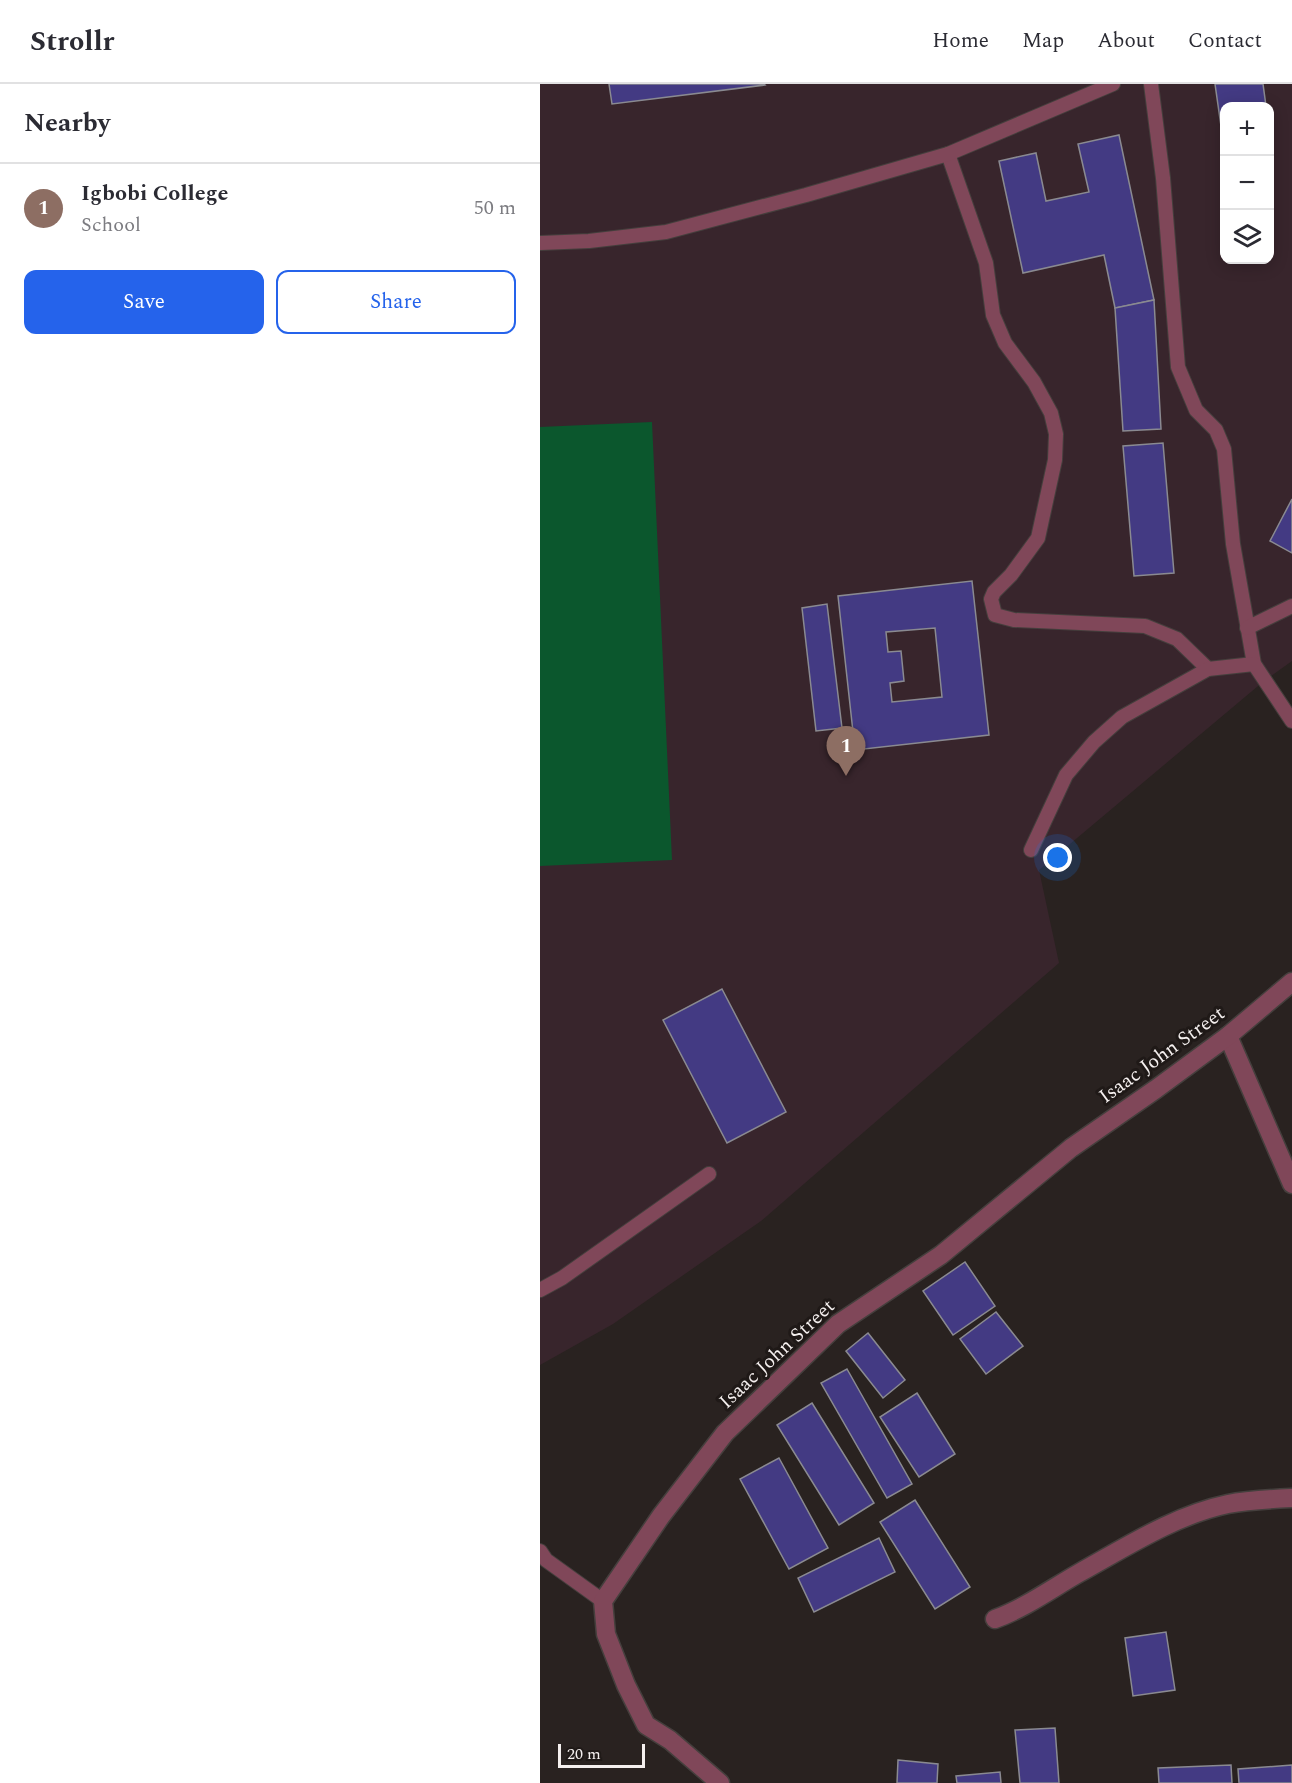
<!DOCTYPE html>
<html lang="en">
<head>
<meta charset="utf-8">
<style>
  :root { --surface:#fff; --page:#f7f7f7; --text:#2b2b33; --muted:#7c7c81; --line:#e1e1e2; --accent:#2563eb }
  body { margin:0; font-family:Spectral,serif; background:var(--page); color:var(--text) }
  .controls { position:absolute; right:18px; top:18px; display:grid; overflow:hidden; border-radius:12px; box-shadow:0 3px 15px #0003 }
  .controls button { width:54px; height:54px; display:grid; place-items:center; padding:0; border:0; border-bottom:2px solid var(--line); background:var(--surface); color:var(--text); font:30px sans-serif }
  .scale { position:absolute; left:18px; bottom:15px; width:87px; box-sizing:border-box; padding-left:6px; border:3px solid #f4efee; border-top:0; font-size:16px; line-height:21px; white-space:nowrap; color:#f4efee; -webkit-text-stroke:4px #1f1917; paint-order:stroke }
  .you { position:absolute; left:518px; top:774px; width:21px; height:21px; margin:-15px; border:4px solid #fff; border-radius:50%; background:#1a73e8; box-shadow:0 0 0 9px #1a73e833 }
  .badge { display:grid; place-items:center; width:39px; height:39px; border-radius:50%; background:var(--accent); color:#fff; font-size:20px; font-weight:700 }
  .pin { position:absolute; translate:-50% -50px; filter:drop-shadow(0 2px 3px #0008) }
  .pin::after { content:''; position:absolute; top:32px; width:21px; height:18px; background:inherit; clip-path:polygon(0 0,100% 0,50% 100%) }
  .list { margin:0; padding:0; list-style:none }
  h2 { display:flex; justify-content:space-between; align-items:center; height:78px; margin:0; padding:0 24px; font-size:26px }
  h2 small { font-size:20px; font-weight:400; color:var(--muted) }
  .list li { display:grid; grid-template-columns:39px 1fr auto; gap:18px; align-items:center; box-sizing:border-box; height:90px; padding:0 24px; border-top:2px solid var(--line) }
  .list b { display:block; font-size:22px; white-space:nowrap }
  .list p { margin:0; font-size:20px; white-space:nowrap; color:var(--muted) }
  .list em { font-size:20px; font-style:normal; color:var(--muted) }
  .actions { display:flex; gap:12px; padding:18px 24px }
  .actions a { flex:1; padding:14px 0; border:2px solid var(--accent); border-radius:12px; text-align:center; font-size:21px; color:var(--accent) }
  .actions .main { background:var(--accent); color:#fff }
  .icon { flex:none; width:33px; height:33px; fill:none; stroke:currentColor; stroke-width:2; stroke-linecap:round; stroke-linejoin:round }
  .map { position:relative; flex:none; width:752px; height:1699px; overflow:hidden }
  header { display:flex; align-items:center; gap:36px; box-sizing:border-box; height:84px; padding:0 30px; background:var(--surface); border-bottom:2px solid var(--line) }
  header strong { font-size:28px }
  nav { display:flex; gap:33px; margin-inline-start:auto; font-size:21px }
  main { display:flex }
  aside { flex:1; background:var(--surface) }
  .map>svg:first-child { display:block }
  .education { fill:#38252c; fill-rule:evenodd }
  .green { fill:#0b572d }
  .building { fill:#433a83; stroke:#8a8a91; stroke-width:1.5; fill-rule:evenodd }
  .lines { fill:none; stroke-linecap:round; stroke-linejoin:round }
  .service-casing { stroke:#453f3d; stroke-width:16 }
  .minor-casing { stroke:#453f3d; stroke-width:21 }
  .service { stroke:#804759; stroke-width:14 }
  .minor { stroke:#804759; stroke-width:18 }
  .labels { text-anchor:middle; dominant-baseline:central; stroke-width:6; stroke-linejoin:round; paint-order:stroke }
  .street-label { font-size:20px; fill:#f4efee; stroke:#1f1917 }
</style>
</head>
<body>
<header>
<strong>Strollr</strong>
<nav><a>Home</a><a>Map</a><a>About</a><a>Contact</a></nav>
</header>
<main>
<aside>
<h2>Nearby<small></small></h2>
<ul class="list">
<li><span class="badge" style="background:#8d6e63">1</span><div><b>Igbobi College</b><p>School</p></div><em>50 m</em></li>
</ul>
<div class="actions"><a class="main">Save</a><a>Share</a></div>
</aside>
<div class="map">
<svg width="752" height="1699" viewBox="0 0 752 1699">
  <rect width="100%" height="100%" fill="#292220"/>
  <!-- education -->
  <path class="education" d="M0,0H752V577L724,597L499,786L519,879L221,1137L73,1240L0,1281ZM684,22H730V176H684Z"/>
  <!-- green -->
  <path class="green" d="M112,338L132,776L0,782V343Z"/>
  <!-- building -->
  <g class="building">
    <path d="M69,0H224L225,1L72,20Z"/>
    <path d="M675,0H723L726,22H684V63Z"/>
    <path d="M579,51L614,216L575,224L564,171L483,189L459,77L496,69L506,117L549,108L538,60Z"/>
    <path d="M614,216L621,345L583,347L575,224Z"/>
    <path d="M623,359L634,489L594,492L583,362Z"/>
    <path d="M752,415V469L730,457Z"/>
    <path d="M432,497L449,651L315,666L298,512ZM395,544L402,613L352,618L350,599L364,597L361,567L348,568L346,548Z"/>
    <path d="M287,520L302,644L276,647L262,524Z"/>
    <path d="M182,905L246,1028L187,1059L123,936Z"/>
    <path d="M425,1178L455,1222L413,1251L383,1207Z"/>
    <path d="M456,1228L483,1262L446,1290L420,1255Z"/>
    <path d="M328,1249L365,1296L343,1314L306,1267Z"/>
    <path d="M307,1285L372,1400L347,1414L281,1299Z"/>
    <path d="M377,1309L415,1370L379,1393L340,1333Z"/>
    <path d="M272,1319L334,1419L299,1441L237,1341Z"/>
    <path d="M239,1374L288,1464L249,1485L200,1395Z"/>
    <path d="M375,1416L430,1503L395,1525L340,1438Z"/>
    <path d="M339,1454L355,1488L274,1528L258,1494Z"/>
    <path d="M626,1548L635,1606L593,1612L585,1554Z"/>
    <path d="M515,1644L519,1699H480L475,1646Z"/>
    <path d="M358,1676L398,1680L397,1699H357Z"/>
    <path d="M691,1681L692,1699H619L618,1684Z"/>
    <path d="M752,1681V1699H699L698,1685Z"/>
    <path d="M460,1688L461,1699H417L416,1692Z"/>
  </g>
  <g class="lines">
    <defs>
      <g id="service">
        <path d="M611,0L623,94L638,283L656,326L676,346L684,365L693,460L714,580L752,637"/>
        <path d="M408,70L446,179L453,231L465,259L494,298L511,329L516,350L515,376L498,454L471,491L454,508L451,515L455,531L474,536L605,542L637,555L668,585"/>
        <path d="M0,159L49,157L126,148L266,111L408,70L573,0"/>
        <path d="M707,544L752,522"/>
        <path d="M491,766L526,691L554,658L582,633L668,585L714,580"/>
        <path d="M0,1206L22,1194L169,1090"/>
        <path d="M0,1467L6,1476L63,1517"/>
      </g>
      <g id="minor">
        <path d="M688,952L752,1100"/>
        <path d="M455,1535C485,1524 511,1505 539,1489C586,1463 635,1431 688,1420C709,1416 731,1415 752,1414"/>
        <path d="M180,1699L130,1656L106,1641L86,1601L66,1550L63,1517L121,1432L185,1349L298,1240L401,1171L531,1064L616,1005L688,952L752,898"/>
      </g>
    </defs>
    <!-- service casing -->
    <use href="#service" class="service-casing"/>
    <!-- minor casing -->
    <use href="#minor" class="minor-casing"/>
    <!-- service -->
    <use href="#service" class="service"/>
    <!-- minor -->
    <use href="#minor" class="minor"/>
  </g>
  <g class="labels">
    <!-- street labels -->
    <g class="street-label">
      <text transform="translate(622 971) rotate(-36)">Isaac John Street</text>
      <text transform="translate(237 1270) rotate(-43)">Isaac John Street</text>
    </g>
  </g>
</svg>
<div class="controls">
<button>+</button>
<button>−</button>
<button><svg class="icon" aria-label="layers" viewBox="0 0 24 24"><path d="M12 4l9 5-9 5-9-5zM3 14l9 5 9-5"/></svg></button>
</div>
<div class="scale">20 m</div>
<div class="you"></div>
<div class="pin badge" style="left:306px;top:692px;background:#8d6e63">1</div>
</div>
</main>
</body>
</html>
